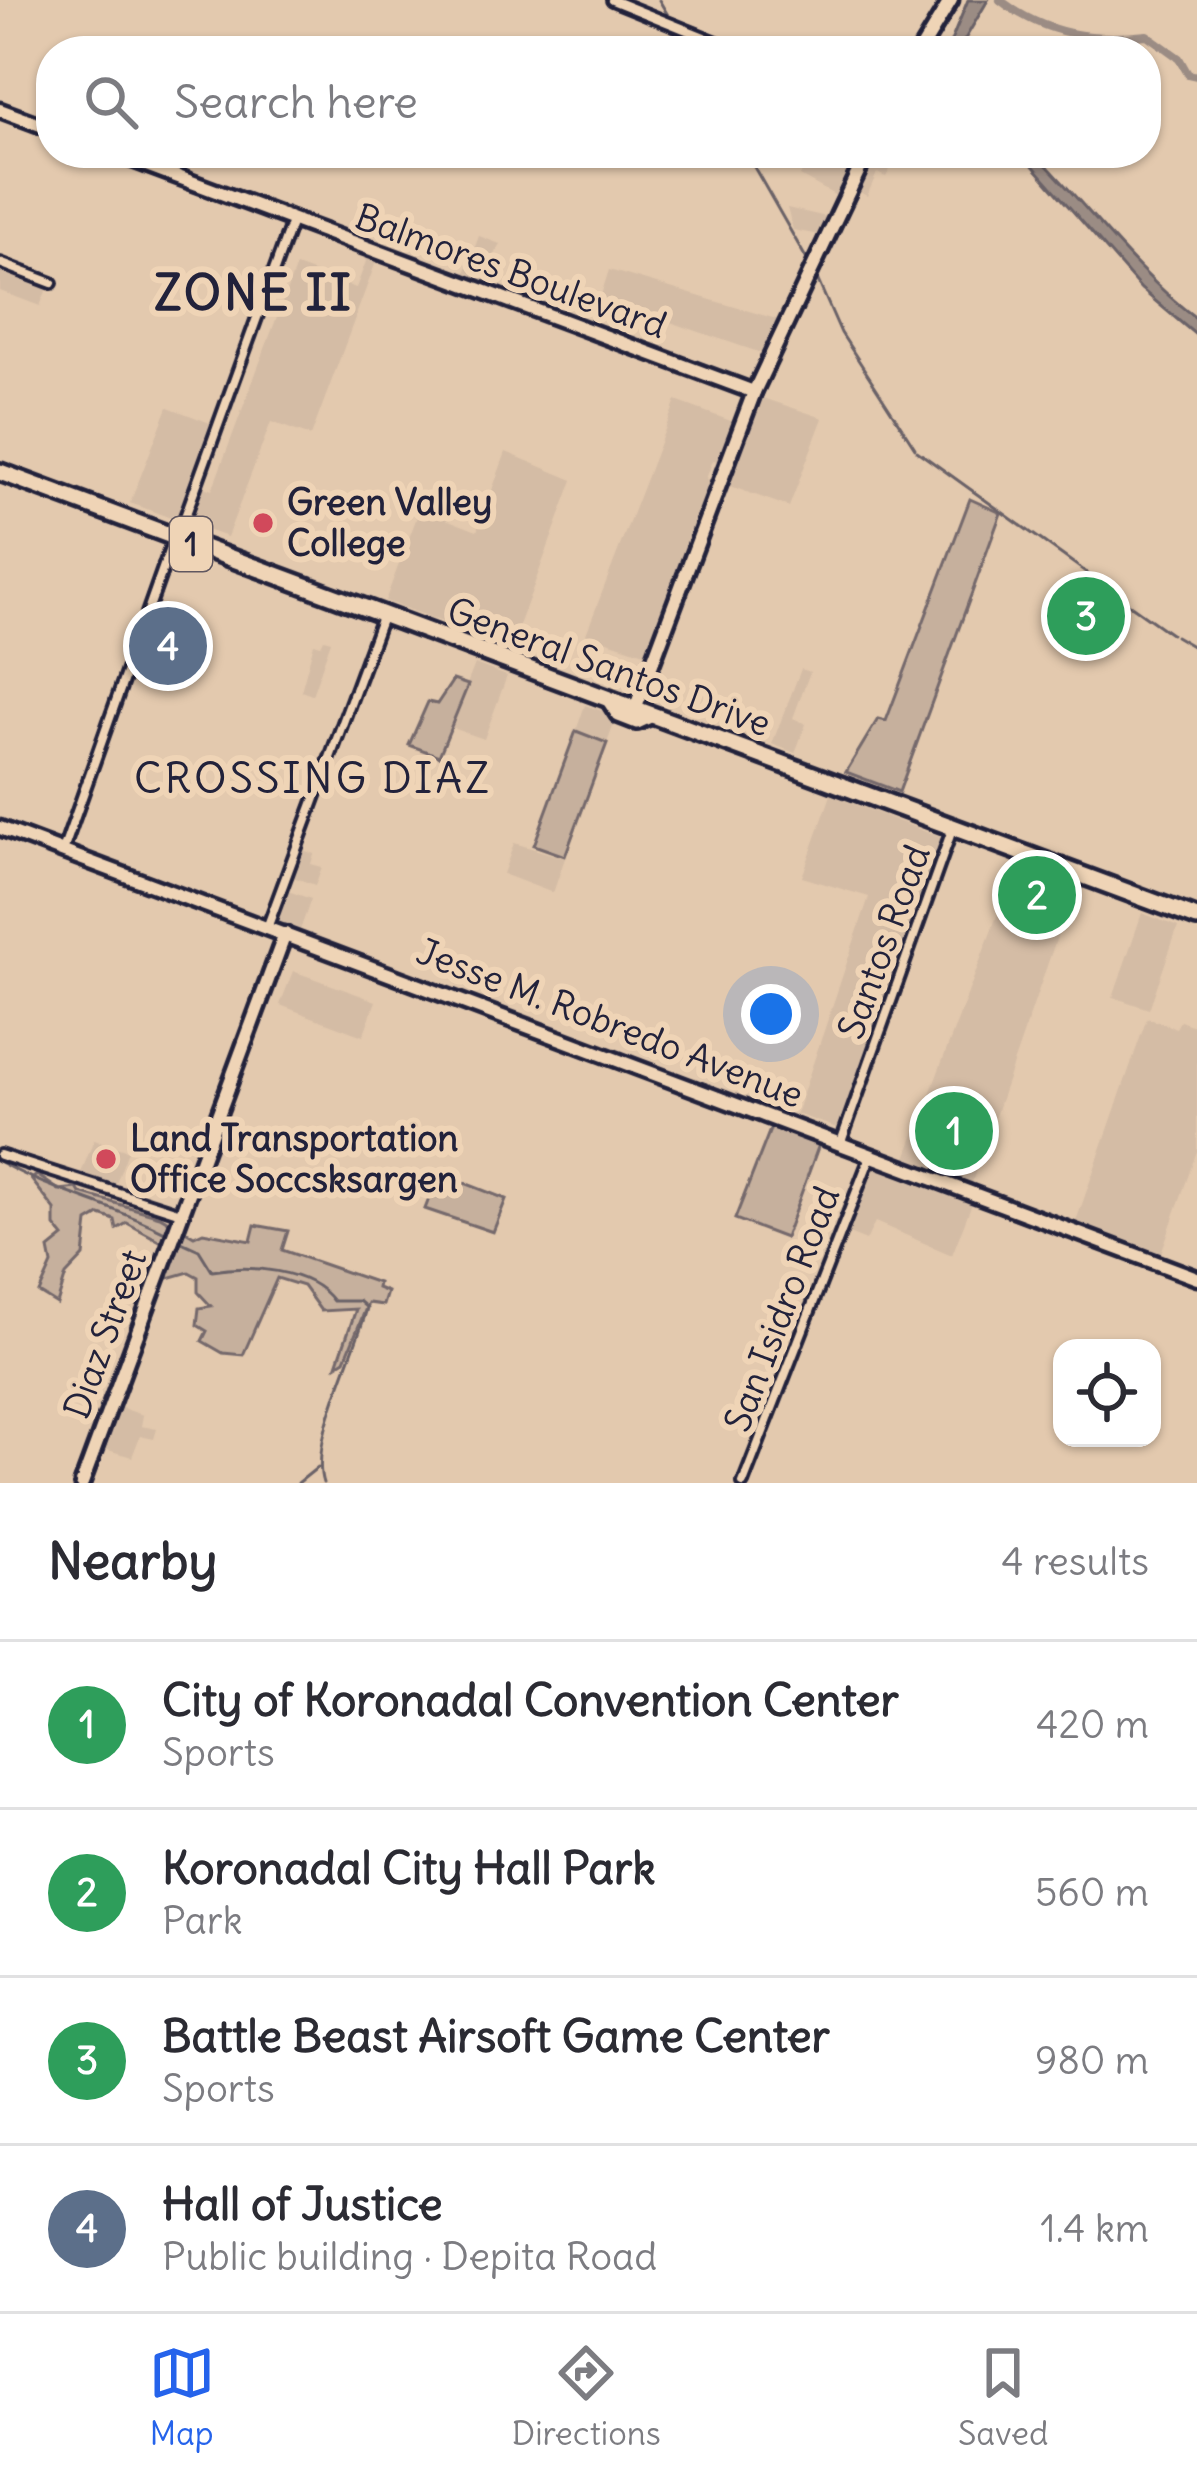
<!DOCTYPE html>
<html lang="en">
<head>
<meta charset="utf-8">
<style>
  :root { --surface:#fff; --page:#f2f2f3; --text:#2b2b33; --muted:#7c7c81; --line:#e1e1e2; --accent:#2563eb }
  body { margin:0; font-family:Delius,sans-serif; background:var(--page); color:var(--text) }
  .controls { position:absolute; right:36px; bottom:36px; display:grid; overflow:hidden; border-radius:24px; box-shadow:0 3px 9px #0004 }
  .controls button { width:108px; height:108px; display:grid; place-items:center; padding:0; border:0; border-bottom:3px solid var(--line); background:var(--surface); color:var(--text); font:60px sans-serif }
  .you { position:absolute; left:771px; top:1014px; width:42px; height:42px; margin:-30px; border:9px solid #fff; border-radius:50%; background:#1a73e8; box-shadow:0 0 0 18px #1a73e833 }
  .badge { display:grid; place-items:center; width:78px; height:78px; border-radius:50%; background:var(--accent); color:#fff; font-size:39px; font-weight:700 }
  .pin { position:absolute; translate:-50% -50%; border:6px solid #fff; box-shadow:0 3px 12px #0006 }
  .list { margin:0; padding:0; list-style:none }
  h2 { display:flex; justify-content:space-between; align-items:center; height:156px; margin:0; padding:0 48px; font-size:51px }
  h2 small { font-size:39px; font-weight:400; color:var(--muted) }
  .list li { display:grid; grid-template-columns:78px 1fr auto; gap:36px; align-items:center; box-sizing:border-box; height:168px; padding:0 48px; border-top:3px solid var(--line) }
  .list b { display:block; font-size:45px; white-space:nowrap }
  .list p { margin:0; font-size:39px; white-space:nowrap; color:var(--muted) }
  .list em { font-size:39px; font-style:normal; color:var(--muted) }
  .icon { flex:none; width:66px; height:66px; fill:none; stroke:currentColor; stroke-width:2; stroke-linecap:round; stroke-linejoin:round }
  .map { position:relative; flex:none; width:1197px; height:1483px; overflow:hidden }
  .search { position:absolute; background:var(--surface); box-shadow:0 3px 9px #0004; left:36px; right:36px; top:36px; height:132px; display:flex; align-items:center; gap:30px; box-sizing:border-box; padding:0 42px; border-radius:48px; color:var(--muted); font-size:45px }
  .sheet { height:828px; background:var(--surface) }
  nav { display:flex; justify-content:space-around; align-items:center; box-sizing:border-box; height:168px; border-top:3px solid var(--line); background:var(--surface); font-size:33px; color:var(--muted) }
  nav a { display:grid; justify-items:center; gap:6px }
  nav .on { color:var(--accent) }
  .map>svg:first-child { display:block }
  .built { fill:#d4bca5 }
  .green { fill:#c6b09d; stroke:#74696c; stroke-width:3 }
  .water { fill:#9b8c84; stroke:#6b6267; stroke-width:3 }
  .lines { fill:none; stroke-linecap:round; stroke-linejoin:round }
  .stream { stroke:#6b6267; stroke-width:3 }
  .river { stroke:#9b8c84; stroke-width:8 }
  .minor-casing { stroke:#22223b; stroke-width:16 }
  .major-casing { stroke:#22223b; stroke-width:21 }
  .highway-casing { stroke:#22223b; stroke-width:24 }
  .minor { stroke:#efd4b6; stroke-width:8 }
  .major { stroke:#efd4b6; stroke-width:12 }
  .highway { stroke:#efd4b6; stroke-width:15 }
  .poi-dot { fill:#d1495b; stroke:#efd4b6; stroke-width:4.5 }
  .labels { text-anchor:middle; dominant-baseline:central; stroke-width:12; stroke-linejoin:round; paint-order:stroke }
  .shield { fill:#efd4b6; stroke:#605760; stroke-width:3 }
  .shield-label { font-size:33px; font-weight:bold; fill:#22223b }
  .street-label { font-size:36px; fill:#22223b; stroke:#efd4b6 }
  .poi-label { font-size:36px; font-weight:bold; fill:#22223b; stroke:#efd4b6; text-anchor:start }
  .quarter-label { font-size:42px; letter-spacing:3px; fill:#22223b; stroke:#efd4b6 }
  .district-label { font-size:48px; font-weight:bold; letter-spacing:3px; fill:#22223b; stroke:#efd4b6 }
</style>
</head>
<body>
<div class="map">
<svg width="1197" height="1483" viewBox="0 0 1197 1483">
  <rect width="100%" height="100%" fill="#e3c9ae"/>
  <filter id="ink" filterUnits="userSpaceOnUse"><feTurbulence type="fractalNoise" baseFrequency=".00833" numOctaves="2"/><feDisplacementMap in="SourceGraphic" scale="24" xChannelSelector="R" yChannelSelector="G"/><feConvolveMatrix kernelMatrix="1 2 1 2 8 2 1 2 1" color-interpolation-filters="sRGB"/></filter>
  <g filter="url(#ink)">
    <!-- built -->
    <g class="built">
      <path d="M811,153H861L840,198L800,176Z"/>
      <path d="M870,153H899L886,177L877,173L867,196L854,189Z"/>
      <path d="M787,208L831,218L824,236L793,230Z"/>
      <path d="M479,236L500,244L481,285L462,281Z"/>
      <path d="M368,256L377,259L311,436L271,422L227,537L198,527L201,517L188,512L198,485L212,490L296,266L356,288Z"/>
      <path d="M0,267L49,284L40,306L0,291Z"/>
      <path d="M609,270L783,321L767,355L600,298Z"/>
      <path d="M757,396L823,418L789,507L724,484Z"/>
      <path d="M676,401L739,424L724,463L713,460L706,479L716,483L651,655L586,634Z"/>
      <path d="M168,407L218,426L182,522L130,503Z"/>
      <path d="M506,452L573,480L511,647L385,601L420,509L477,531Z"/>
      <path d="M324,639L331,641L312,695L301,691L314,643L321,645Z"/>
      <path d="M475,664L507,676L484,739L450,727Z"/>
      <path d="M801,669L810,672L793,718L806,724L795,753L772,744Z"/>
      <path d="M585,705L617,716L607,743L576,731Z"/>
      <path d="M831,795L947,840L843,1130L796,1114L869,897L802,877Z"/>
      <path d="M514,843L565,858L553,893L503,874Z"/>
      <path d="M300,849L314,854L311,864L322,867L315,885L290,876Z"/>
      <path d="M1022,864L1075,885L970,1188L904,1163L1015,868Z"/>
      <path d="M285,890L311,899L298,936L272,927Z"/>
      <path d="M1142,913L1178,927L1149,1009L1113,997Z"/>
      <path d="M293,971L376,1001L363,1036L280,1005Z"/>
      <path d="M1147,1018L1176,1028L1180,1021L1197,1027V1151L1159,1259L1074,1227Z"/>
      <path d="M94,1140L128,1151L114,1189L79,1178Z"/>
      <path d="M872,1160L974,1198L952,1255L875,1222L866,1241L844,1232Z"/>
      <path d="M116,1406L143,1415L141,1426L157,1429L154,1439L140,1436L132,1457L101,1448Z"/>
    </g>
    <!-- green -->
    <g class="green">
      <path d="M970,499L1001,513L899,792L846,772L878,719L886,721Z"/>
      <path d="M453,680L468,685L439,756L409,745L428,702L437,704Z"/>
      <path d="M576,731L607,743L565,856L534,845Z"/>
      <path d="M1022,864L1068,882L1052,925L1015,917L1006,909Z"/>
      <path d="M773,1122L821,1139L785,1238L735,1219Z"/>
      <path d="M439,1173L506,1199L493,1232L425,1209Z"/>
      <path d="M37,1175L59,1190L77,1188L80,1193L160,1216L194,1236L203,1232L251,1241L255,1225L288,1231L282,1250L378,1283L377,1288L387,1292L383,1305L368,1303L345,1360L337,1365L356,1309L321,1311L303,1286L277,1278L243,1355L223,1353L202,1341L207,1331L197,1325L199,1308L211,1306L198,1292V1277L189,1272L165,1279L162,1273L171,1247L127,1223L117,1229L115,1220L100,1215L88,1222L84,1256L66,1275L57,1304L39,1293L52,1264L49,1249L64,1237L55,1226V1210L31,1179Z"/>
    </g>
    <!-- water -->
    <g class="water">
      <path d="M968,0H988L958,51H947Z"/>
      <path d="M1022,153H1035C1090,209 1135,272 1197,319V336L1141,289Z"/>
    </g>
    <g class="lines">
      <!-- stream -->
      <g class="stream">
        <path d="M659,0L672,22"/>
        <path d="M678,33L688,51"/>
        <path d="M746,153L810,265"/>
        <path d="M815,274L841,333L915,448"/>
        <path d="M917,451L1087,573"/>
        <path d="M1089,575L1126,601"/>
        <path d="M1127,603L1171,634"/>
        <path d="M1175,636L1197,649"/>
        <path d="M0,1162C54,1193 112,1204 167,1233"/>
        <path d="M175,1239L199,1250L212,1271C248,1265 309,1268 333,1301H359L367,1308C355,1355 309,1441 323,1483"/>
        <path d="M298,1483L318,1467"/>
      </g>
      <!-- river -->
      <path class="river" d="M1000,0C1045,35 1093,41 1147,35L1179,58L1188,74L1197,76"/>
      <defs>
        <g id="minor">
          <path d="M612,0L739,51"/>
          <path d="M0,263L52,283"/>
          <path d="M178,536L292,221"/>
          <path d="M63,851L174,537"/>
          <path d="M267,928L382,617"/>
          <path d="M841,1142L953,827"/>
          <path d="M0,1155L181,1213"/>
          <path d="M743,1483L871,1155"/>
        </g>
        <g id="major">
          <path d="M920,51L951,0"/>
          <path d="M0,110L51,129"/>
          <path d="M114,153L754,392"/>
          <path d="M635,709L754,392L867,153"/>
          <path d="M0,828L1197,1278"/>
          <path d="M82,1483L285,934"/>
        </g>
        <g id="highway">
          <path d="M0,472L1197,918"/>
          <path d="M610,700L619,714L637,721L650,715"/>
        </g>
      </defs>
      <!-- minor casing -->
      <use href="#minor" class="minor-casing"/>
      <!-- major casing -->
      <use href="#major" class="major-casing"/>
      <!-- highway casing -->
      <use href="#highway" class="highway-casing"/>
      <!-- minor -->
      <use href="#minor" class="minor"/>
      <!-- major -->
      <use href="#major" class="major"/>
      <!-- highway -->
      <use href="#highway" class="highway"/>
    </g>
  </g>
  <!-- markers -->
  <g class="poi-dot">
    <circle cx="263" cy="523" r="12"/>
    <circle cx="106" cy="1159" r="12"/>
  </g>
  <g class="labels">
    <!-- shield labels -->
    <rect class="shield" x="170" y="517" width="42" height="54" rx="9"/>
    <g class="shield-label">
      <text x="191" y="544">1</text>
    </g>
    <!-- street labels -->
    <g class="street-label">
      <text transform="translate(511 271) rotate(20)">Balmores Boulevard</text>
      <text transform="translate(609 667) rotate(20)">General Santos Drive</text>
      <text transform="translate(884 942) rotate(-70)">Santos Road</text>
      <text transform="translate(610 1023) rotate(21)">Jesse M. Robredo Avenue</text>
      <text transform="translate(782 1309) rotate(-69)">San Isidro Road</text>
      <text transform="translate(105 1334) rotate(-70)">Diaz Street</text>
    </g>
    <!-- poi labels -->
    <g class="poi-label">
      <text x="287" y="502">Green Valley<tspan x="287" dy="41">College</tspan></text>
      <text x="130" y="1138">Land Transportation<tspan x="130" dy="41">Office Soccsksargen</tspan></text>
    </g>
    <!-- quarter labels -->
    <g class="quarter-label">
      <text x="313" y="778">CROSSING DIAZ</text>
    </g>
    <!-- district labels -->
    <g class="district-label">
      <text x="254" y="293">ZONE II</text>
    </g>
  </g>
</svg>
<div class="controls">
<button><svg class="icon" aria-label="locate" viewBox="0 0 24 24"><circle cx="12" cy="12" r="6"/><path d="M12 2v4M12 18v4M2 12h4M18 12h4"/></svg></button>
</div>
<div class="you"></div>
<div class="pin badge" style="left:954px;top:1131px;background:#2e9e5b">1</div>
<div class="pin badge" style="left:1037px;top:895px;background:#2e9e5b">2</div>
<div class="pin badge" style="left:1086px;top:616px;background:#2e9e5b">3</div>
<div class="pin badge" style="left:168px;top:646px;background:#5c6f8a">4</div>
<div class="search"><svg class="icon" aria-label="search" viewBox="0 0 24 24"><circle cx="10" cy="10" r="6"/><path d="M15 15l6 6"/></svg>Search here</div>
</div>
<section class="sheet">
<h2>Nearby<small>4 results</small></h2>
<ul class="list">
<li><span class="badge" style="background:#2e9e5b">1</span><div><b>City of Koronadal Convention Center</b><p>Sports</p></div><em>420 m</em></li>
<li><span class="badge" style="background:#2e9e5b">2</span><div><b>Koronadal City Hall Park</b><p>Park</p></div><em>560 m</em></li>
<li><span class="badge" style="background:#2e9e5b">3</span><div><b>Battle Beast Airsoft Game Center</b><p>Sports</p></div><em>980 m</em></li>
<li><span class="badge" style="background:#5c6f8a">4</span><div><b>Hall of Justice</b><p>Public building · Depita Road</p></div><em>1.4 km</em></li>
</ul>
</section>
<nav>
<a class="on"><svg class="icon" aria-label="map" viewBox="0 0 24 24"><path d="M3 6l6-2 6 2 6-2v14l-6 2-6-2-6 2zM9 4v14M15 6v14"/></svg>Map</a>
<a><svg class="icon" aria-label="directions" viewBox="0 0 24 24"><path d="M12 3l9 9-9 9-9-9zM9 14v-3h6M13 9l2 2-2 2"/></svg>Directions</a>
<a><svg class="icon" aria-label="saved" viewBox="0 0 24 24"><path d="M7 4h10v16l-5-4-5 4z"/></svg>Saved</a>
</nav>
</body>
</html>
